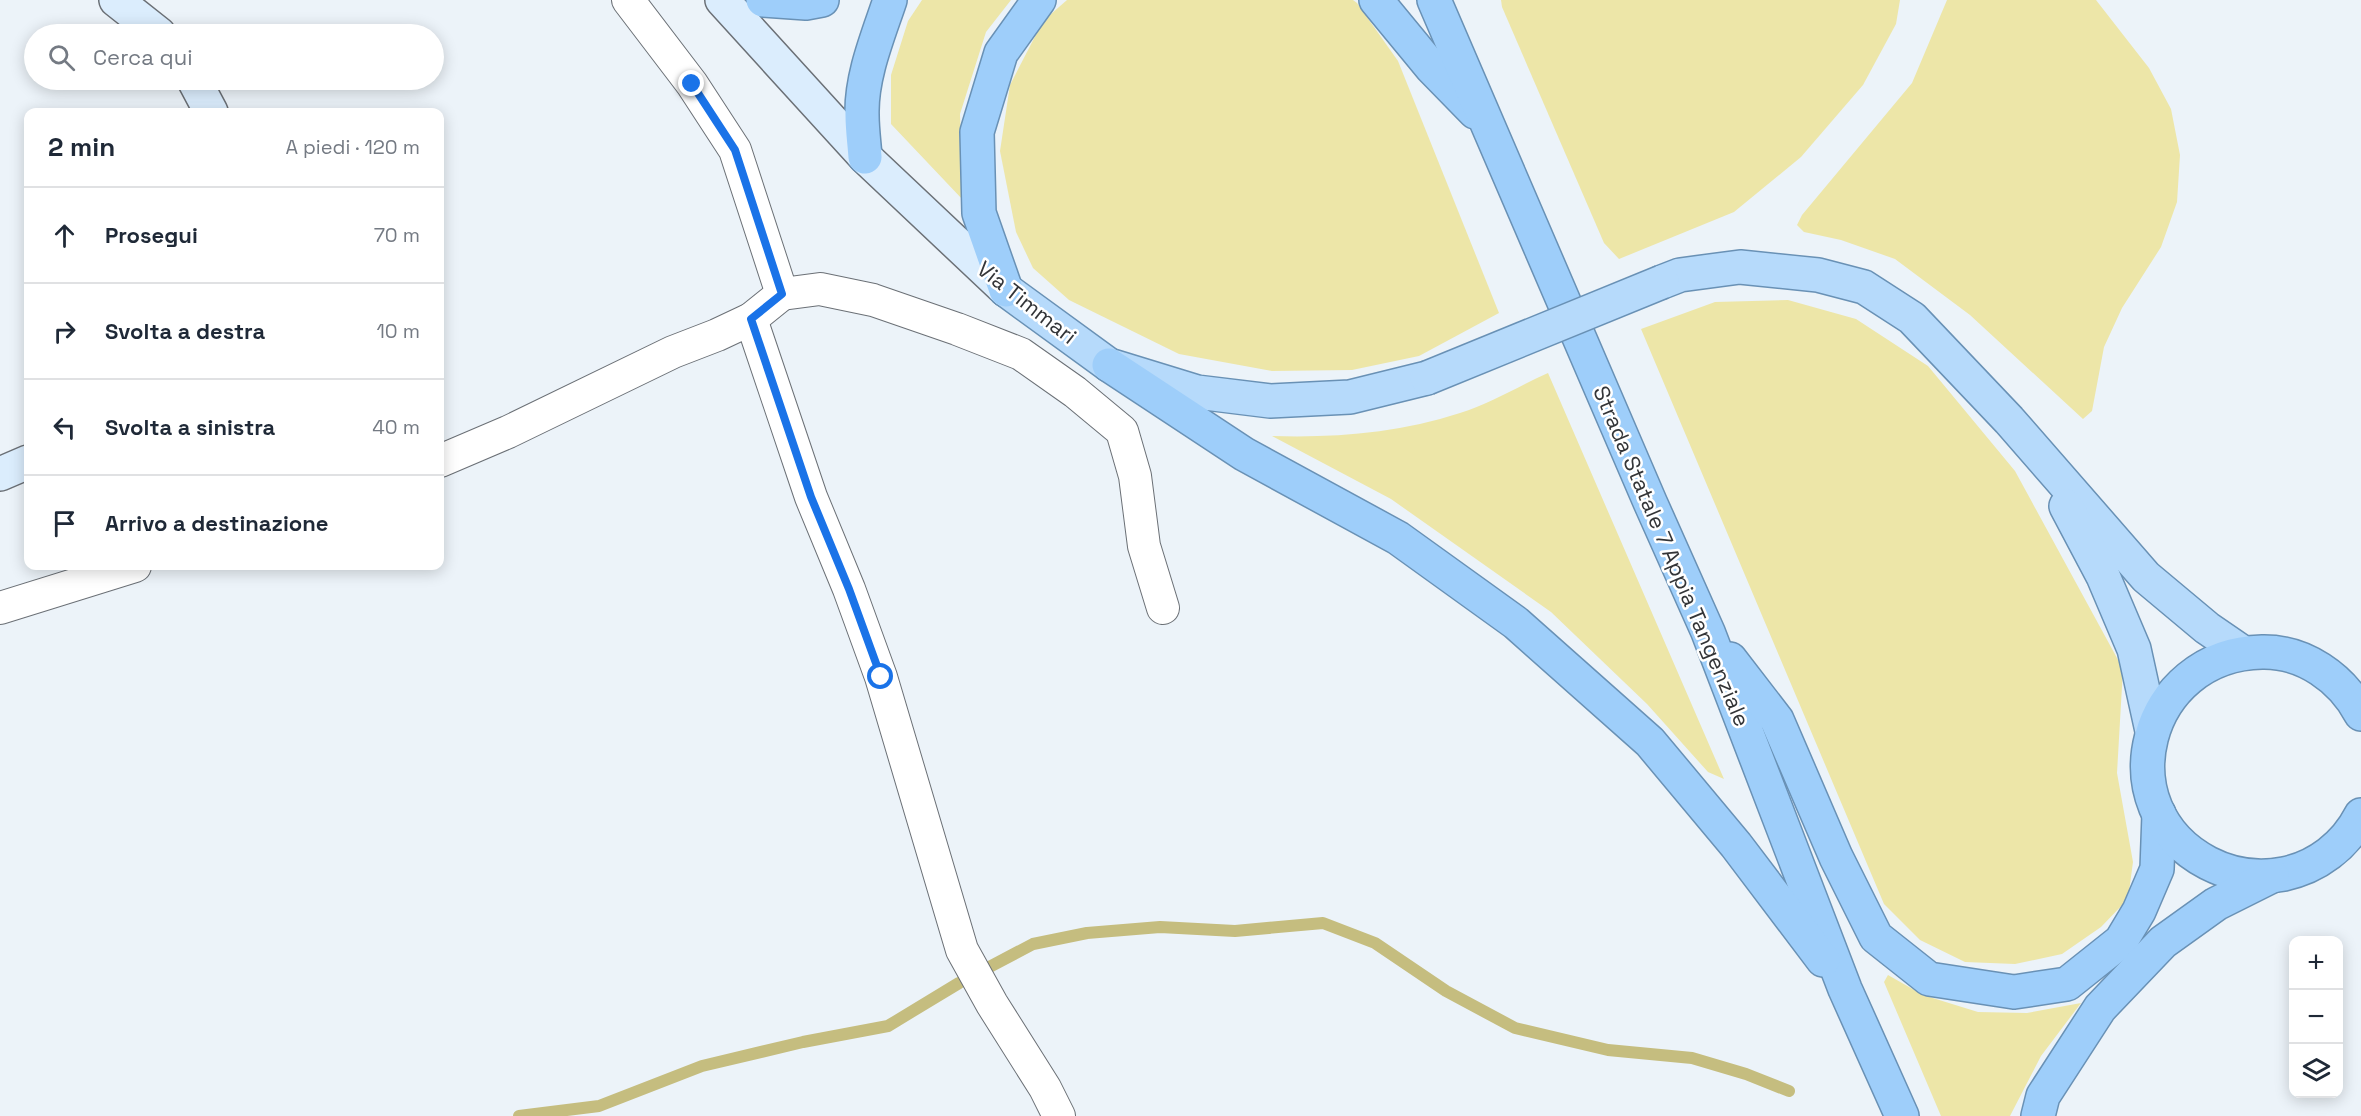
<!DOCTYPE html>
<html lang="it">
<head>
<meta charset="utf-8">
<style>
  :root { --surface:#fff; --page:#f6f6f7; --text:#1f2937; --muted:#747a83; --line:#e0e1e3 }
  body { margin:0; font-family:"Space Grotesk",sans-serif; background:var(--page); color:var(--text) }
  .controls { position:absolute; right:18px; bottom:18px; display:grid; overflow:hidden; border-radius:12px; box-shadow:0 3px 15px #0003 }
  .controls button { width:54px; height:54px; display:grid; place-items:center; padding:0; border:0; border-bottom:2px solid var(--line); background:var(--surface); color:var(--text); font:30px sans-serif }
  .stop { position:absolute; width:18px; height:18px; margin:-14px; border:4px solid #1a73e8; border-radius:50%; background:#fff }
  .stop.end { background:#1a73e8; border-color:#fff; box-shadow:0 2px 6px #0008 }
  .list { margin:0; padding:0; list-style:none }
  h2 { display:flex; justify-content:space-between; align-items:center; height:78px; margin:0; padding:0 24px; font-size:26px }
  h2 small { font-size:20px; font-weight:400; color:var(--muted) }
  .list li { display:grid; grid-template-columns:39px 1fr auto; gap:18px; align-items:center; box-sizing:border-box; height:96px; padding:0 24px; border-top:2px solid var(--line) }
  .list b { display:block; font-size:22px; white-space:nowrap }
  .list em { font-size:20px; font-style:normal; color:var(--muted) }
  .icon { flex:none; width:33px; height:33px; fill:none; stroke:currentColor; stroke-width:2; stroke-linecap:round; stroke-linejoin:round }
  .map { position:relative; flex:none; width:2361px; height:1116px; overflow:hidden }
  .search { position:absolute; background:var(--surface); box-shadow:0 3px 15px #0003; left:24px; top:24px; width:420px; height:66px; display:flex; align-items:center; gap:15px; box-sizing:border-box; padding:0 21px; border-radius:33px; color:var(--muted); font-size:22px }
  .panel { position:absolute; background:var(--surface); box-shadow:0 3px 15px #0003; left:24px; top:108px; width:420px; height:462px; border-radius:12px }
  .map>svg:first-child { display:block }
  .green { fill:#ede6a8 }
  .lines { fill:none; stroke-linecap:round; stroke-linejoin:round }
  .stream { stroke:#c5bd7f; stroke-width:12 }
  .minor-casing { stroke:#6b7076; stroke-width:34 }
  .secondary-casing { stroke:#6b7076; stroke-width:36 }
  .primary-casing { stroke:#6991b5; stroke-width:36 }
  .trunk-casing { stroke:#6991b5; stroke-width:36 }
  .minor { stroke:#fff; stroke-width:32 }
  .secondary { stroke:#dbedfd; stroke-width:33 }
  .primary { stroke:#b6dafb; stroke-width:33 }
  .trunk { stroke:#9ecefa; stroke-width:33 }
  .primary-bridge-casing { stroke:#6991b5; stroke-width:36; stroke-linecap:butt }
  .primary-bridge { stroke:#b6dafb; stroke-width:33 }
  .route { stroke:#1a73e8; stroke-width:8 }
  .labels { text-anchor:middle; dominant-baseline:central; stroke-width:5; stroke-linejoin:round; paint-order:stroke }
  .street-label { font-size:22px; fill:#333538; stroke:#fff }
</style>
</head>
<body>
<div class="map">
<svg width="2361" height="1116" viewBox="0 0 2361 1116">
  <rect width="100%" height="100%" fill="#ecf3f9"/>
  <!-- green -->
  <g class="green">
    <path d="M922,0H1011L986,32L960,114L963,200L891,124V75L908,21Z"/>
    <path d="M1067,0H1353L1357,3L1398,61L1499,313L1419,356L1352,370L1272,371L1179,354L1069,300L1033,268L1016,232L1000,151L1010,85L1043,21Z"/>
    <path d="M1501,0H1900L1896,24L1863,85L1801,157L1734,212L1619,259L1604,243L1502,7Z"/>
    <path d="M1947,0H2096L2149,68L2171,109L2180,155L2177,202L2161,247L2122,308L2104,347L2092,411L2083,419L1970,315L1895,259L1841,240L1804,232L1797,225L1802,215L1912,83Z"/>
    <path d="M1788,300L1856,319L1928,366L2015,471L2123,669L2117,773L2133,862L2128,899L2101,927L2062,954L2015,964L1965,962L1920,940L1884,904L1641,329L1715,302Z"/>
    <path d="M1548,373L1724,779L1708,772L1647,704L1551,612L1391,499L1272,436C1335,438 1399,433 1460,413C1490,404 1519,386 1548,373Z"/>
    <path d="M1888,975L1923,995L1978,1012L2027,1013L2081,1003L2041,1056L2010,1116H1941L1884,982Z"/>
  </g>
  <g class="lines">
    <!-- stream -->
    <path class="stream" d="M519,1116L599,1106L702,1066L803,1042L888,1026L959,983L1033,944L1087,933L1160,927L1235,931L1323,923L1375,943L1446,991L1515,1028L1608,1050L1692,1058L1746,1074L1789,1091"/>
    <defs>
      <g id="minor">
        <path d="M782,294L820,289L873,300L957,329L1021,354L1075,392L1122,431L1135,476L1144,546L1163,608"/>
        <path d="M751,319L811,497L849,589L881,677L962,950L992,1004L1045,1088L1059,1116"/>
        <path d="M440,461L508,432L673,352L717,335L751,319L782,294L735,150L692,84L628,0"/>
        <path d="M0,608L135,566"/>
      </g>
      <g id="secondary">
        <path d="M116,0L159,34"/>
        <path d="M722,0L865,157L1006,290"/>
        <path d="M194,80L211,112"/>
        <path d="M0,474L28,462"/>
      </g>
      <g id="primary">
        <path d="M1662,282L1680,275L1740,267L1818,275L1864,287L1912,318L2009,420L2146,577L2207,628L2242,652"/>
        <path d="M1006,290L1109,365L1197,392L1270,401L1350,397L1427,378"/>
        <path d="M2066,506L2103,576L2134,649L2152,731"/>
      </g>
      <g id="trunk">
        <path d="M763,0L806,3L822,0"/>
        <path d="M1376,0L1432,68L1475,112"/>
        <path d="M1434,0L1650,502L1708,632L1845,989L1902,1116"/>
        <path d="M865,157C864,143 862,129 862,115C861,76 878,36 890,0"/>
        <path d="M1006,290L979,213L977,132L1001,53L1039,0"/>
        <path d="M1109,365L1244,454L1398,538L1516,623L1650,742L1736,845L1823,960"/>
        <path d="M1730,659L1777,720L1836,857L1876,937L1929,979L2014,992L2067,984L2121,941L2139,911L2157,869L2159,814"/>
        <path d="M2361,714C2342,678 2304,651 2262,652C2144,654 2103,808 2208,863C2231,875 2258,879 2284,874C2317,867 2345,846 2361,815"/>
        <path d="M2038,1116L2043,1096L2100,1008L2163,942L2216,904L2272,876"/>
      </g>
    </defs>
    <!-- minor casing -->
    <use href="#minor" class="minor-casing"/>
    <!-- secondary casing -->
    <use href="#secondary" class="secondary-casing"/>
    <!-- primary casing -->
    <use href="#primary" class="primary-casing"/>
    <!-- trunk casing -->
    <use href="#trunk" class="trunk-casing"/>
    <!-- minor -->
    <use href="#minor" class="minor"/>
    <!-- secondary -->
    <use href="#secondary" class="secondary"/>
    <!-- primary -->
    <use href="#primary" class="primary"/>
    <!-- trunk -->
    <use href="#trunk" class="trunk"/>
    <defs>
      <path id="primary-bridge" d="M1427,378L1662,282"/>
    </defs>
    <!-- primary-bridge casing -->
    <use href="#primary-bridge" class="primary-bridge-casing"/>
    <!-- primary-bridge -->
    <use href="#primary-bridge" class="primary-bridge"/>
  </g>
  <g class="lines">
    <!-- route -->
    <path class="route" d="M692,84L735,150L782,294L751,319L811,497L849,589L881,677"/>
  </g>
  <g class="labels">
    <!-- street labels -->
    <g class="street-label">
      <text transform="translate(1027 302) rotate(38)">Via Timmari</text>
      <text transform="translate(1672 556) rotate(67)">Strada Statale 7 Appia Tangenziale</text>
    </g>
  </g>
</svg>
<div class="controls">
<button>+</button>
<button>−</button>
<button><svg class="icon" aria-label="layers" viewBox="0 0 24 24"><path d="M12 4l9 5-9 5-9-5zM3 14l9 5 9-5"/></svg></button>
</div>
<div class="stop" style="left:881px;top:677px"></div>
<div class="stop end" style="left:692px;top:84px"></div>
<div class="search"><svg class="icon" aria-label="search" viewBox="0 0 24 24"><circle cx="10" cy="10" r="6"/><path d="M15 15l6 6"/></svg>Cerca qui</div>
<section class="panel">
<h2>2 min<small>A piedi · 120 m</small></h2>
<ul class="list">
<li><svg class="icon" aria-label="ahead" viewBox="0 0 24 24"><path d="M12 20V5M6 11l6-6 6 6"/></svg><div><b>Prosegui</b></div><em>70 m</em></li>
<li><svg class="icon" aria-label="right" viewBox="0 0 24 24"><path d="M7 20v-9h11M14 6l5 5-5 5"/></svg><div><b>Svolta a destra</b></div><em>10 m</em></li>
<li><svg class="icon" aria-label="left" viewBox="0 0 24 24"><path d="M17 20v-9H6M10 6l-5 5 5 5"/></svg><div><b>Svolta a sinistra</b></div><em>40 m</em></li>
<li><svg class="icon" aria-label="arrive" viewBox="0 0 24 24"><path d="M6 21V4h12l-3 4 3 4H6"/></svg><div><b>Arrivo a destinazione</b></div></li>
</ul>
</section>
</div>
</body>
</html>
